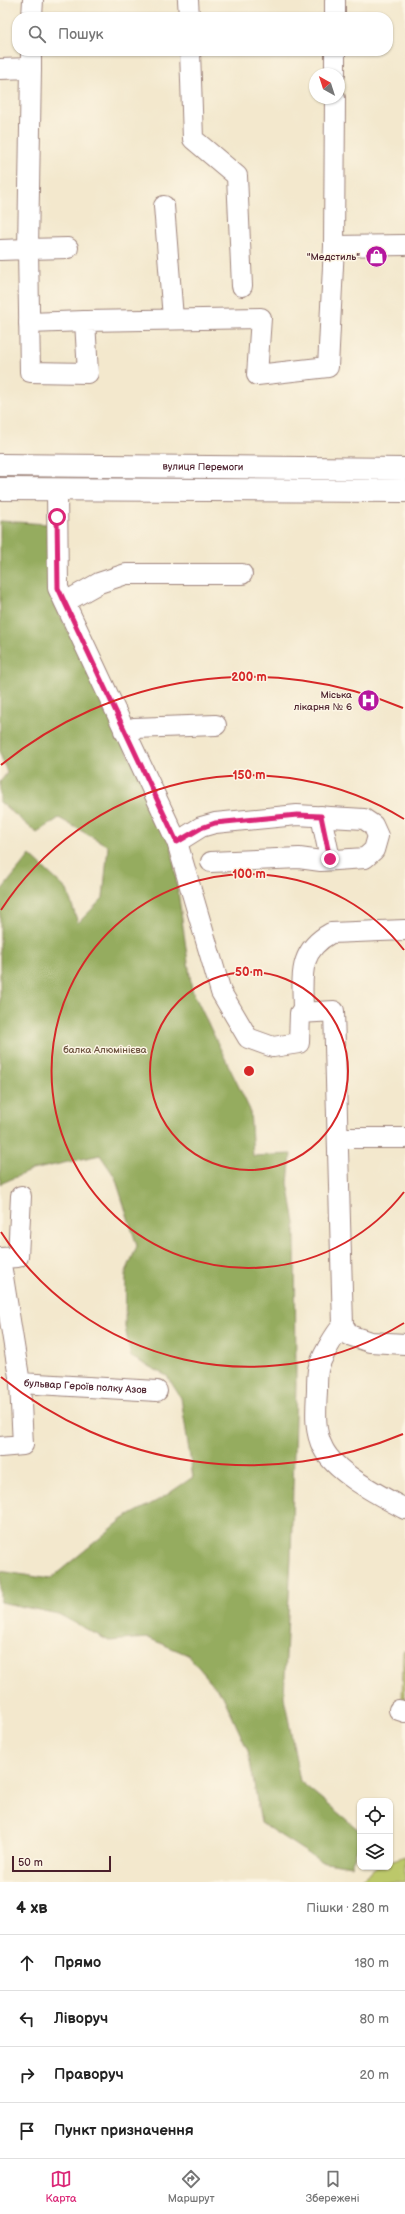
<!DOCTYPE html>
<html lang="uk">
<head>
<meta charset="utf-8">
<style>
  :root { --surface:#fff; --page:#f6f6f6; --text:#222; --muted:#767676; --line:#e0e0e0; --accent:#db2777 }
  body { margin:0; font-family:"Balsamiq Sans",sans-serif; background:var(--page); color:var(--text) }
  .controls { position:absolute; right:12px; bottom:12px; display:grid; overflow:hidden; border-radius:8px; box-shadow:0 1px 3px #0004 }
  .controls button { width:36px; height:36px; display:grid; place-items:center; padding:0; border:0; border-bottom:1px solid var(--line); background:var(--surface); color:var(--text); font:20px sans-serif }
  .compass { position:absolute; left:309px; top:68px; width:36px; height:36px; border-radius:50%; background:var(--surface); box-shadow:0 1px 3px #0004; rotate:321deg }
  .scale { position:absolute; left:12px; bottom:10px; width:99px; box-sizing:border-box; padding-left:4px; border:2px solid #4a1f2b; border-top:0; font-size:11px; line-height:14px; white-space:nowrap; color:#4a1f2b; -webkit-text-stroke:3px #fcf5e5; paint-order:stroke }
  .stop { position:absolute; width:12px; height:12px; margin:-9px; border:3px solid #db2777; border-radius:50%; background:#fff }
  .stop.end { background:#db2777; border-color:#fff; box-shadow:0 1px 4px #0008 }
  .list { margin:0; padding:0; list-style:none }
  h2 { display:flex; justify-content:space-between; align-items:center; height:52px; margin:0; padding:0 16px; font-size:17px }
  h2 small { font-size:13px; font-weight:400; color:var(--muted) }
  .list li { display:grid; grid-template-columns:26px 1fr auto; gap:12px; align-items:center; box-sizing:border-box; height:56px; padding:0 16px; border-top:1px solid var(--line) }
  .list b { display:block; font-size:15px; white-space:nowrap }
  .list em { font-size:13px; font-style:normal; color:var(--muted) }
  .icon { flex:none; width:22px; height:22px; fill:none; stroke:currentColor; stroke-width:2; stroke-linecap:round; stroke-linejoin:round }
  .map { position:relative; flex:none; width:405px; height:1882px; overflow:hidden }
  .search { position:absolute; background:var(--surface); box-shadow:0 1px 3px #0004; left:12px; right:12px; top:12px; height:44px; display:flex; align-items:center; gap:10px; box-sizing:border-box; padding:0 14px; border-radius:16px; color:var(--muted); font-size:15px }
  .sheet { height:276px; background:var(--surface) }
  nav { display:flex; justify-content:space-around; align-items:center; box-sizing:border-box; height:56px; border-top:1px solid var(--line); background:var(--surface); font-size:11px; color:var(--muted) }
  nav a { display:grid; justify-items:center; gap:2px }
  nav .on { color:var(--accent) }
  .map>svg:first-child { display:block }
  .green { fill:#bcc86a; stroke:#83744a }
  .forest { fill:#95ac5e; stroke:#706644 }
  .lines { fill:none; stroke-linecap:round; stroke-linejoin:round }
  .minor-casing { stroke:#9e847c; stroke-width:22 }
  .major-casing { stroke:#9e847c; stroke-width:24 }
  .minor { stroke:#fff; stroke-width:20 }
  .major { stroke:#fff; stroke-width:22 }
  .route { stroke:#db2777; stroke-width:5 }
  .ring { fill:none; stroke:#d62828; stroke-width:2 }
  .labels { text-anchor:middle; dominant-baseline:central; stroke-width:3; stroke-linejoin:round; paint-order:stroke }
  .poi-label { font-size:10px; fill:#4a1f2b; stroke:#fcf5e5; text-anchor:end }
  .street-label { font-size:10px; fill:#4a1f2b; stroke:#fcf5e5 }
  .park-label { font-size:10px; fill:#6c523e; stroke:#fcf5e5 }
  .centre { fill:#d62828; stroke:#fcf5e5; stroke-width:2 }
  .ring-label { font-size:12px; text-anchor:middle; font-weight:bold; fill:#d62828; stroke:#fcf5e5; stroke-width:3; stroke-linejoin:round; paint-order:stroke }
</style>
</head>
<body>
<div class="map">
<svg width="405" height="1882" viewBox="0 0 405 1882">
  <rect width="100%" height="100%" fill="#fcf5e5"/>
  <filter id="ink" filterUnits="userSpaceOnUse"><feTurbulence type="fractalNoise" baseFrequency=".025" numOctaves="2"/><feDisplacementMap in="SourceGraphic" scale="8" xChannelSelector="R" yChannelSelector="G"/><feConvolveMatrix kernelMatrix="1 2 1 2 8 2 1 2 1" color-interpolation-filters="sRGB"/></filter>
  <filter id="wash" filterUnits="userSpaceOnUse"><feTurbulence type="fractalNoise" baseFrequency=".012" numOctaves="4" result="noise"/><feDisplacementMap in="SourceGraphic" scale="16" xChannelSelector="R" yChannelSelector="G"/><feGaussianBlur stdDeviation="0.9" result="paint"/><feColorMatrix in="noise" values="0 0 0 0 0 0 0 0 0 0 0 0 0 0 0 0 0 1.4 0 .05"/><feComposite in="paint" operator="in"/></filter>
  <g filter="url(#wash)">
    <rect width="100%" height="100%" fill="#f3e8cd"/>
    <!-- green -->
    <g class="green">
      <path d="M403,1651H405V1706L402,1704Z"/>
      <path d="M405,1856V1882H356L376,1867H390V1861Z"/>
    </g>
    <!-- forest -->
    <path class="forest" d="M0,521L48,524V590L171,842L192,990L250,1110L253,1156L291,1154L288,1183L295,1223L296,1385L291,1557L284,1696L300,1781L360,1831V1840L351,1866L320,1861L261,1823L248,1751L223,1696L188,1655L148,1638L109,1641L58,1614L0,1602V1571L50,1579L123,1519L162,1498L193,1477L181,1398L167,1376L131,1357L125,1327L126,1272L137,1246L115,1177L100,1155L32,1170L0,1184V892L30,855L67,890L78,923L103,898L108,846L59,818L37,833L0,802V782L7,773L0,753Z"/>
  </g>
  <g filter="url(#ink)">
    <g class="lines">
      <defs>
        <g id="minor">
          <path d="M188,0L189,17"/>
          <path d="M32,17L33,0"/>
          <path d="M335,17V0"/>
          <path d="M190,51L193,139L237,176L242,286"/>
          <path d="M31,68V51"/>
          <path d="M0,69L31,68L28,249L68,248"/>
          <path d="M335,74V51"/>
          <path d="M164,206L173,318"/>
          <path d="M334,246L335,98"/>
          <path d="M0,250L28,249L30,372L88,373L85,321L261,318L257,375L328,367L334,246L405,245"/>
          <path d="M29,323L85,321"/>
          <path d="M57,490L58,588L177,842L221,992L248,1038L273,1047L299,1043L300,1013L334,1011L343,1325C335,1334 320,1359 318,1370C317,1377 317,1384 317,1391C316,1410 314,1431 323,1448C335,1473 381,1496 405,1509"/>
          <path d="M65,602L99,583L126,574H242"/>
          <path d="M124,731L134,728L216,725"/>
          <path d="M321,816L330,859"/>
          <path d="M177,842L201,827L215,823L297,815L364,819L373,825L378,836L374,850L365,858L321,861L299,858L211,862"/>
          <path d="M303,1013C303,979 296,952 331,933L405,930"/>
          <path d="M338,1138H405"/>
          <path id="s1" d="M0,1258L20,1383L157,1391"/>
          <path d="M1,1258L18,1257L21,1196"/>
          <path d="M343,1325L349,1335L370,1342L405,1344"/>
          <path d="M0,1447L23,1445L20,1383"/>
          <path d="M399,1710L405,1712"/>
        </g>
        <g id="major">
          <path id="s2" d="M0,465L405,469"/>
          <path d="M0,489L405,491"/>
        </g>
      </defs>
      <!-- minor casing -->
      <use href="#minor" class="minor-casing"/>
      <!-- major casing -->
      <use href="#major" class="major-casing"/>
      <!-- minor -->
      <use href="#minor" class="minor"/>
      <!-- major -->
      <use href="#major" class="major"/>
    </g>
  </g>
  <g class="lines" filter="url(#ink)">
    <!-- route -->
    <path class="route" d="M57,517L58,588L177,842L201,828L215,823L297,815L321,816L330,859"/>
  </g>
  <!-- distance rings -->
  <g class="ring">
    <circle cx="249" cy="1071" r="99"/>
    <path d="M404 1192A197 197 0 1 1 404 950"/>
    <path d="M404 1323A296 296 0 0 1 1 1232M1 910A296 296 0 0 1 404 819"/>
    <path d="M403 1434A394 394 0 0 1 1 1377M1 765A394 394 0 0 1 403 708"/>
  </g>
  <!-- icons -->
  <defs>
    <symbol id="shop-disc" viewBox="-11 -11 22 22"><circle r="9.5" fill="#b5179e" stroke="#fcf5e5"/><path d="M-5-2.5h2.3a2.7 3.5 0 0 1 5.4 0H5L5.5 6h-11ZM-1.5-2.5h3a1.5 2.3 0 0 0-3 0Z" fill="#fff"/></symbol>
    <symbol id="hospital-disc" viewBox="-11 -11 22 22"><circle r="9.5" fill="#b5179e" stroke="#fcf5e5"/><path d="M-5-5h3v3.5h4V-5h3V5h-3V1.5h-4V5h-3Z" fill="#fff"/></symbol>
  </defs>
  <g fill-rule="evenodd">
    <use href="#shop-disc" x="364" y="244" width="25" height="25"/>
    <use href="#hospital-disc" x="356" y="688" width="25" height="25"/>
  </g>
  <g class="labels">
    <!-- poi labels -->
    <g class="poi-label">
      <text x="360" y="257">"Медстиль"</text>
      <text x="352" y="695">Мiська<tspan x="352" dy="12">лiкарня № 6</tspan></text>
    </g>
    <!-- street labels -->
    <g class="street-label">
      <text stroke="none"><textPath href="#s2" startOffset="203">вулиця Перемоги</textPath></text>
      <text stroke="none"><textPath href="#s1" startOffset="192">бульвар Героїв полку Азов</textPath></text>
    </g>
    <!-- park labels -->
    <g class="park-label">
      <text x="105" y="1050">балка Алюмінієва</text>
    </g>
  </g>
  <circle cx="249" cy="1071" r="6" class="centre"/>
  <g class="ring-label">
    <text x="249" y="681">200 m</text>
    <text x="249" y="779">150 m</text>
    <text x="249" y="878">100 m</text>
    <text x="249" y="976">50 m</text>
  </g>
</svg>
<div class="controls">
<button><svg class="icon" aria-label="locate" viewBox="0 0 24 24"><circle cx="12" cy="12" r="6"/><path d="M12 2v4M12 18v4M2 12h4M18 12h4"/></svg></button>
<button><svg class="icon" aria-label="layers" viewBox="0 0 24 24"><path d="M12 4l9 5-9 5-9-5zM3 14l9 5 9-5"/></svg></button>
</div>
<svg class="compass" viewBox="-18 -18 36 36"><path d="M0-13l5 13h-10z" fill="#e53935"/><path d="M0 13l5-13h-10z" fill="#767676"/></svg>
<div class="scale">50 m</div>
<div class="stop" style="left:57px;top:517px"></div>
<div class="stop end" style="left:330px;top:859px"></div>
<div class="search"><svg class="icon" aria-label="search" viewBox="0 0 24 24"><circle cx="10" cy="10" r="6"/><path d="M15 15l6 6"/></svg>Пошук</div>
</div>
<section class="sheet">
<h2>4 хв<small>Пішки · 280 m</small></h2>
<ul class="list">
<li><svg class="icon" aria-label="ahead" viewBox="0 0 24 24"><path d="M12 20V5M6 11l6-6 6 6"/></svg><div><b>Прямо</b></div><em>180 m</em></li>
<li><svg class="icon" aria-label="left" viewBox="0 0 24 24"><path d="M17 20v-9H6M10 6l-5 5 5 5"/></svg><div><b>Ліворуч</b></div><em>80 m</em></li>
<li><svg class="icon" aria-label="right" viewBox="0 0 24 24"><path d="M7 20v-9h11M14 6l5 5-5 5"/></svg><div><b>Праворуч</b></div><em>20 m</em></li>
<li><svg class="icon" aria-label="arrive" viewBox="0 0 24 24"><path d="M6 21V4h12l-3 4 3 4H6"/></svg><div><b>Пункт призначення</b></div></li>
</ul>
</section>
<nav>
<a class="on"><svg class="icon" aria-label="map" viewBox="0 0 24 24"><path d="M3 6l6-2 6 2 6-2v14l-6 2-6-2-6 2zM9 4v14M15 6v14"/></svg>Карта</a>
<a><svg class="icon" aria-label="directions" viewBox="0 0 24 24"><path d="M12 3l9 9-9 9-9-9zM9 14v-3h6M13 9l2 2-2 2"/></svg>Маршрут</a>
<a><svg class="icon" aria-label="saved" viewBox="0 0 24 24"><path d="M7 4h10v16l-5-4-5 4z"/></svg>Збережені</a>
</nav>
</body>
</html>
